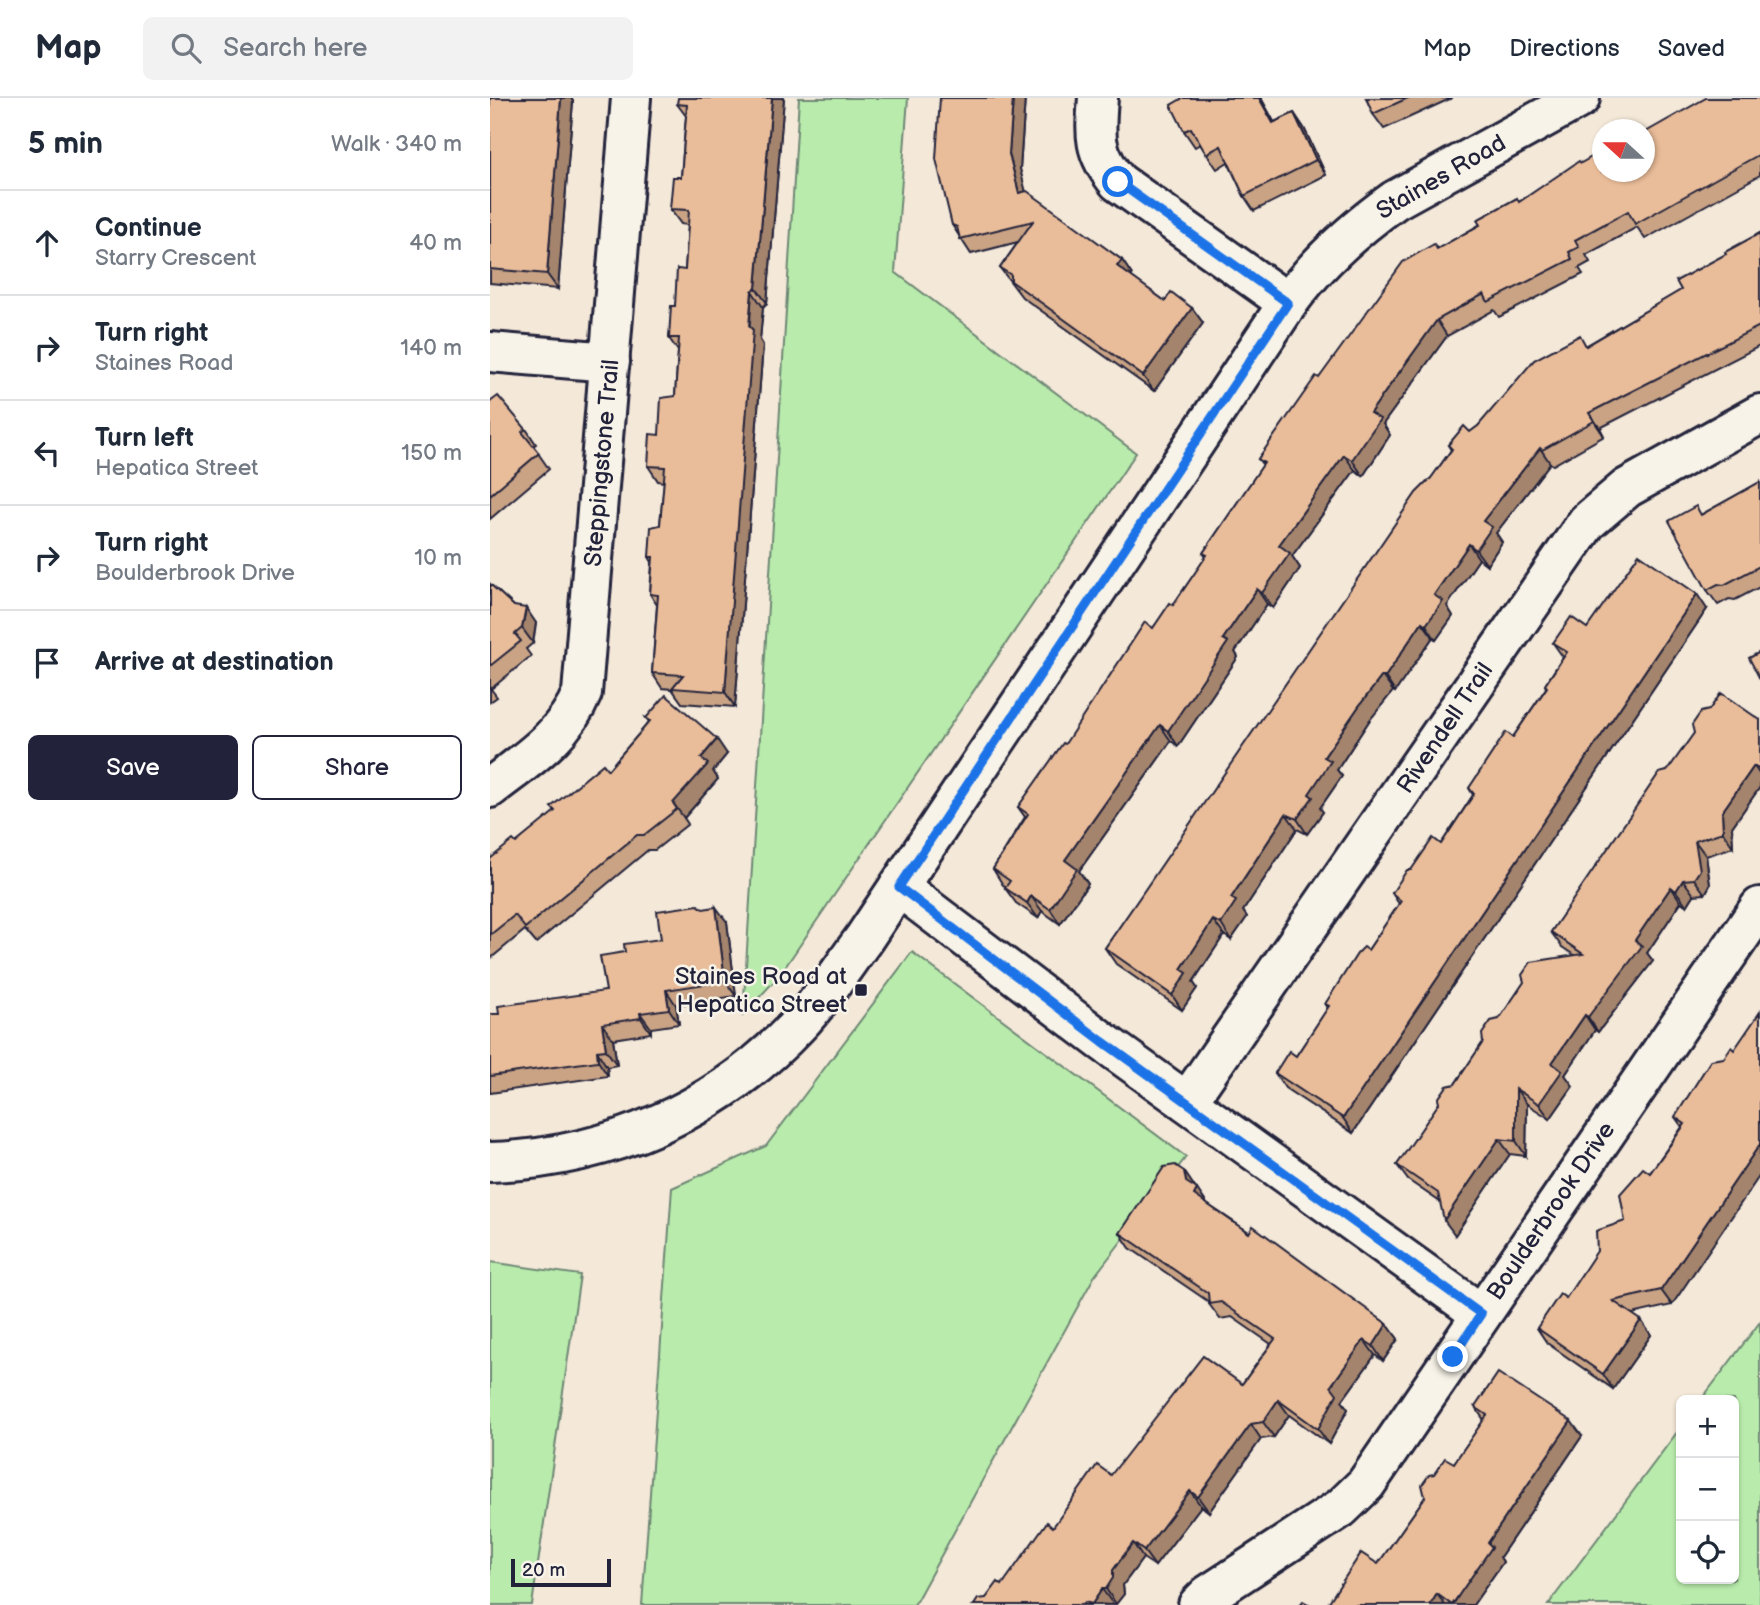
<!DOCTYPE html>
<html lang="en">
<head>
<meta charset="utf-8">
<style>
  :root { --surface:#fff; --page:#f2f2f3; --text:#1f2937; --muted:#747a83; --line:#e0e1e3; --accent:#22223b }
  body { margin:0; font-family:"Balsamiq Sans",sans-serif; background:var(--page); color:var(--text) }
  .controls { position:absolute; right:21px; bottom:21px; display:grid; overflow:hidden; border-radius:10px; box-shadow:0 2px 5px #0004 }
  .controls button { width:63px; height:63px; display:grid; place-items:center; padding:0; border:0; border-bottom:2px solid var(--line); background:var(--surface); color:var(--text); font:35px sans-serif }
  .compass { position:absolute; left:1102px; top:21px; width:63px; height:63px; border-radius:50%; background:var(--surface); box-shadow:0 2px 5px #0004; rotate:291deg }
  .scale { position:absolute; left:21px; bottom:18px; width:100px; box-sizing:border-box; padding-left:7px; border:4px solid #22223b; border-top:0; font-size:19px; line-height:24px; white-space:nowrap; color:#22223b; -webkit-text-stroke:5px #f7f3e8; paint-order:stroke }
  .stop { position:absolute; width:21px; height:21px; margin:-16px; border:5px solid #1a73e8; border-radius:50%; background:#fff }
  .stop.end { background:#1a73e8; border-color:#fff; box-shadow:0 2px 7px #0008 }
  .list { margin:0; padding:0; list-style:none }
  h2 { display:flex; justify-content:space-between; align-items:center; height:91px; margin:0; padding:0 28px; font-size:30px }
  h2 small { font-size:23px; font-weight:400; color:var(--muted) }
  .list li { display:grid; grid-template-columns:46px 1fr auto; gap:21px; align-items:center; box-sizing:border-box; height:105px; padding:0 28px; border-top:2px solid var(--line) }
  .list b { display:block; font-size:26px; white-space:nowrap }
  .list p { margin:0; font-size:23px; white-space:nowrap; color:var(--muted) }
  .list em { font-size:23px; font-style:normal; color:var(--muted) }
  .actions { display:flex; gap:14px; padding:21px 28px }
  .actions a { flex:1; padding:16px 0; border:2px solid var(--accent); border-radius:10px; text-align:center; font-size:24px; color:var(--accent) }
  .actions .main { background:var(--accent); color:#fff }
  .icon { flex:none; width:38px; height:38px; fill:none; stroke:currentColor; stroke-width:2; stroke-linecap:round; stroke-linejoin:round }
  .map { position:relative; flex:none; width:1270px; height:1507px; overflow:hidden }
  header { display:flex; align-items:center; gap:42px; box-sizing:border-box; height:98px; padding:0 35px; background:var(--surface); border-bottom:2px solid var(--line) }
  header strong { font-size:33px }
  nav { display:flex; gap:38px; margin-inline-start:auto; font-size:24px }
  .search { width:490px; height:63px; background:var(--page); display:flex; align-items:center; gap:18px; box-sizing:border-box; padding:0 24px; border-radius:10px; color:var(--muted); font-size:26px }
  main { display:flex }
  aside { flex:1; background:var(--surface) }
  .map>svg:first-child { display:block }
  .green { fill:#b9ecac; stroke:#6e8774; stroke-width:2 }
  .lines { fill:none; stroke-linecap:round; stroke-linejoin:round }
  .minor-casing { stroke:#22223b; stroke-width:44 }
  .minor { stroke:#f7f3e8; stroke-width:38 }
  .wall { fill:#c9a384; stroke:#22223b; stroke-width:2 }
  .shaded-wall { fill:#a4846c; stroke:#22223b; stroke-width:2 }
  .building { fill:#eabd9a; stroke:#22223b; stroke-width:2 }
  .route { stroke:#1a73e8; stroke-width:9 }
  .poi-dot { fill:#22223b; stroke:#f7f3e8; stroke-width:2.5 }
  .labels { text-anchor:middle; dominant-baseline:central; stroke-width:5; stroke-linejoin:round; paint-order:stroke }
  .street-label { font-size:24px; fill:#22223b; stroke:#f7f3e8 }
  .poi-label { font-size:24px; fill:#22223b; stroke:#f7f3e8; text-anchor:end }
</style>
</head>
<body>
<header>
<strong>Map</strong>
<div class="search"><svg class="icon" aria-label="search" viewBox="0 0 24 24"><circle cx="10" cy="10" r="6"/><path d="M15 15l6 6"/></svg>Search here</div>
<nav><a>Map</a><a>Directions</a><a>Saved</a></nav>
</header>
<main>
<aside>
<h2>5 min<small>Walk · 340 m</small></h2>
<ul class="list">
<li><svg class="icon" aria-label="ahead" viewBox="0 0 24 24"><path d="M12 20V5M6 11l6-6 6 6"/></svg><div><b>Continue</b><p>Starry Crescent</p></div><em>40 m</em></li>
<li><svg class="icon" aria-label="right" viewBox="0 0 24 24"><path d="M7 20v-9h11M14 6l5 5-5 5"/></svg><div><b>Turn right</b><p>Staines Road</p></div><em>140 m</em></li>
<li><svg class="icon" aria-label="left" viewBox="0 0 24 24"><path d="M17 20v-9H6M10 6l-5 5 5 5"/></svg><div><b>Turn left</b><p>Hepatica Street</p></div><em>150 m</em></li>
<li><svg class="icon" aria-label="right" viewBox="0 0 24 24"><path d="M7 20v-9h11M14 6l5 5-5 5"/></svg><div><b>Turn right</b><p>Boulderbrook Drive</p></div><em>10 m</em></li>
<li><svg class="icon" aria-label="arrive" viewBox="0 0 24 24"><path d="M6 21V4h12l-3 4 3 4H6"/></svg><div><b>Arrive at destination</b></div></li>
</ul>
<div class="actions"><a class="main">Save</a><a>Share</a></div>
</aside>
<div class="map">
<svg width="1270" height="1507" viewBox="0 0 1270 1507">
  <rect width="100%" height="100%" fill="#f4e8d8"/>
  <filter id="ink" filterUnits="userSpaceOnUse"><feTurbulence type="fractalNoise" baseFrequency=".0143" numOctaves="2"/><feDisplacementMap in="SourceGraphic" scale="14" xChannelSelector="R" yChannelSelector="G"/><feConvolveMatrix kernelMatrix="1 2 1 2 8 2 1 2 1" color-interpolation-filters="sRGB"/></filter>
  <g filter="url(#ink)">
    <!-- green -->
    <g class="green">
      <path d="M309,0H418L405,174L646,355L289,878L253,917Z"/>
      <path d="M422,854L696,1059L604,1179L424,1507H152L182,1090L276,1048Z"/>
      <path d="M0,1164L90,1177L42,1507H0Z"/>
      <path d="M1270,1224V1507H1058L1191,1329V1481H1244V1302H1211Z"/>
    </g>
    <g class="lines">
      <defs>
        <g id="minor">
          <path d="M608,0C605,37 603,54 628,84L798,205"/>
          <path d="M0,254L120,264"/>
          <path d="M0,690C36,662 74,639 92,595L141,0"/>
          <path d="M409,789L612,943L991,1216"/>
          <path d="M697,1004L1097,424L1137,390L1270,316"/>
          <path d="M0,1064C118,1060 227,1013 308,927C333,901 352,870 373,842L794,211C823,168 863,132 905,102L1090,0"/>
          <path d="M708,1507L718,1497L851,1410L876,1386L1270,809"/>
        </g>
      </defs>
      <!-- minor casing -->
      <use href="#minor" class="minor-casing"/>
      <!-- minor -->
      <use href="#minor" class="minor"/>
    </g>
    <!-- wall -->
    <g class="wall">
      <path d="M0,0H81L83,3L68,191L0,185Z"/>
      <path d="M294,0L277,205L273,209L270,242L273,247L245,609L192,605L182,591L172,590L162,575L167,507L160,496L162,464L159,459L170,427L174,384L168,383L158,368L185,298L188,253L179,240L185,208L195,172L198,127L191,126L180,111L191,79L196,18L187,6Z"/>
      <path d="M450,0H535L530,71L535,94L632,162L642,177L641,179L675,203L702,210L713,225L664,293L532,199L510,170L528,144L481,156L462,127Z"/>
      <path d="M771,0L784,24L804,15L814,30L836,77L764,113L754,98L738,64L727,71L710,46L705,49L694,33Z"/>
      <path d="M876,0H962L894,31L883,16Z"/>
      <path d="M1270,0V77L1155,141L1147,129L1096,157L1100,164L1089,170L1093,176L1009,219L1004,212L957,238L893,326L900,337L873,378L865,372L802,458L810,470L783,510L777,506L745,554L748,559L688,648L681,643L589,773L598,786L570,826L552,813L548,820L526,805L515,790L517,789L513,787L503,771L535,719L528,709L663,530L683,507L716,459L713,455L773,367L768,361L829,280L947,151L1029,104L1091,65L1112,74Z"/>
      <path d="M1270,135V248L1110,330L1114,338L1063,367L1060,365L1006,435L1012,444L997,467L989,461L957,508L963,518L946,542L943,539L905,594L903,593L879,623L847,672L852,678L830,710L833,714L817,736L807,731L753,813L757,819L741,842L734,837L703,884L707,890L692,912L626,866L615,850L961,352L958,347L980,334L1097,247L1191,192L1236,156Z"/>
      <path d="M0,304L36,331L46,346L43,348L59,371L0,421Z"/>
      <path d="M1270,384V489L1245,502L1239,501L1228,507L1217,492L1212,416Z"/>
      <path d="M0,486L24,508L46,525L43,545L36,551L41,558L1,591L7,599L0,604Z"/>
      <path d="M1217,511L863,1035L795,990L785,975L806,958L838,910L835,906L878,852L909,806L902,795L921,772L951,746L983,697L979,690L1023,639L1056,590L1055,587L1073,559L1063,545L1097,530Z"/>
      <path d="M156,620L237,656L223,673L228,681L194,720L198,726L165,752H158L46,845L35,832L0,861V761L26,745L118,672L159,624Z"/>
      <path d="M1270,622V689L1242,729L1243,749L1216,758L1220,787L1215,796L1204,797L1197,808L1191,804L1157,855L1163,863L1108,934L1105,932L1075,977L1083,988L1060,1021L1037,1006L1036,1058L1020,1056L965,1137L950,1104L918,1082L907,1067L965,986L1009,921L1084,857L1072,849L1061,834L1177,673Z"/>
      <path d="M213,811L237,824L246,898L186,907L189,926L161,930V935L123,941L127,967L117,969L118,978L0,995V916H9L116,893L135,854L171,841Z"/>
      <path d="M1244,952L1182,1207L1142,1216L1161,1237L1123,1291L1057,1245L1047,1230L1076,1200L1135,1123L1160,1075L1192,1029L1185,1019L1234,960Z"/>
      <path d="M704,1088L717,1106L897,1226L908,1241L893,1263L885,1257L852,1303L858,1311L839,1346L799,1317L784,1339L771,1341L719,1414L711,1408L665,1468L653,1460L633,1487L634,1496L626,1506L622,1507H484L496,1500L512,1487L563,1429L621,1377L752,1286L781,1246L742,1219L730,1221L719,1206V1204L640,1150L630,1135Z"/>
      <path d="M985,1309L1092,1338L1010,1459L1013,1464L983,1507H837L888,1466L935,1399L944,1376L964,1365L994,1322Z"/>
    </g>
    <!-- shaded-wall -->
    <g class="shaded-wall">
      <path d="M71,0H81L83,3L68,191L57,176Z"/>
      <path d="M282,0H294L277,205L266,190Z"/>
      <path d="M523,0H535L530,71L540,110L529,95L519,56Z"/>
      <path d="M769,0H771L793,40L783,25Z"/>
      <path d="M804,15L814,30L836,77L826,62Z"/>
      <path d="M632,162L642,177L638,184L627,168Z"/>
      <path d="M262,193L273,209L270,242L273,247L245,609L235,594Z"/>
      <path d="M702,210L713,225L664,293L653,278Z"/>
      <path d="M947,222L957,238L893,326L900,337L873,378L862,362L880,315Z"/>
      <path d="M1099,315L1110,330L1114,338L1104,323Z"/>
      <path d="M1050,350L1060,365L1006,435L1012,444L997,467L986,452L993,423Z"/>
      <path d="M854,357L865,372L802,458L810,470L783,510L772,495L789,447Z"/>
      <path d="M979,446L989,461L957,508L963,518L946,542L936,527L944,497Z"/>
      <path d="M767,491L777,506L745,554L748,559L688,648L678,633L733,541Z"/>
      <path d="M1207,496L1217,511L863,1035L853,1020Z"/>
      <path d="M36,510L46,525L43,545L32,530Z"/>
      <path d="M932,524L943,539L905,594L895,579Z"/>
      <path d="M892,578L903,593L879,623L847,672L852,678L830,710L833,714L817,736L807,721L819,696L834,659L869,608Z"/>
      <path d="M670,627L681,643L589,773L598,786L570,826L560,811L575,762Z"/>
      <path d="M227,641L237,656L223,673L228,681L194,720L183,705L211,660Z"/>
      <path d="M1264,668L1270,677V689L1242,729L1243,749L1233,734L1232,714Z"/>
      <path d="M796,716L807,731L753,813L757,819L741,842L731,826L741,800Z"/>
      <path d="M1205,743L1216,758L1220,787L1215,796L1204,781Z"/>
      <path d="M1193,782L1204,797L1197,808L1186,793Z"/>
      <path d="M1181,789L1191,804L1157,855L1163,863L1108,934L1098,919L1145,842Z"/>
      <path d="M541,798L552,813L548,820L537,805Z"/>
      <path d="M226,809L237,824L246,898L235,883Z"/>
      <path d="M723,822L734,837L703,884L707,890L692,912L682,897L691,871Z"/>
      <path d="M176,892L186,907L189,926L179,911Z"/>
      <path d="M150,915L161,930V935L151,920Z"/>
      <path d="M1095,917L1105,932L1075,977L1083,988L1060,1021L1049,1006L1062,965Z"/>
      <path d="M112,926L123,941L127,967L116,952Z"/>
      <path d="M107,953L117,969L118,978L108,963Z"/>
      <path d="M1026,991L1037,1006L1036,1058L1026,1043Z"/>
      <path d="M1009,1041L1020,1056L965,1137L954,1122Z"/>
      <path d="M1270,1046V1077L1182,1207L1171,1192Z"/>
      <path d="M694,1073L704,1088L705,1094L707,1091L717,1106L714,1112L696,1084Z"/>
      <path d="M1151,1222L1161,1237L1123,1291L1113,1276Z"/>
      <path d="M897,1226L908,1241L893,1263L883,1248Z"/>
      <path d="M874,1242L885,1257L852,1303L858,1311L839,1346L828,1331L841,1288Z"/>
      <path d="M788,1302L799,1317L784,1339L773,1324Z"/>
      <path d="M1081,1323L1092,1338L1010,1459L1013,1464L983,1507H963L998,1445Z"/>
      <path d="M761,1326L771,1341L719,1414L708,1399Z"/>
      <path d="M700,1393L711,1408L665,1468L654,1453Z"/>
      <path d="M643,1445L653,1460L633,1487L634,1496L626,1506L616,1491L623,1472Z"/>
      <path d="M612,1491L623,1506L622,1507L602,1506Z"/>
      <path d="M947,1496L955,1507H940Z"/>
    </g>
    <!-- building -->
    <g class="building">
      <path d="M0,0H71L57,176L0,171Z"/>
      <path d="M188,0H282L266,190L262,193L259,228L263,232L235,594L182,590L193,577L162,575L168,497L160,496L163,459H159L161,429L170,427L175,369L158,368L160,336L169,337L171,300L185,298L189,240H179L181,208H185L187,171L195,172L199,112L180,111L183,79H191L197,7L187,6Z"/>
      <path d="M450,0H523L519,56L529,95L537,93L580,124L632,162L627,168L675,203L681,194L702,210L653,278L521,183V177L510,170L543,123L470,141L467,129L462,127L446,61Z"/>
      <path d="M693,0H769L783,25L804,15L826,62L754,98L731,48L716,56L701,30L694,33L681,7Z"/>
      <path d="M876,0H918L883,16Z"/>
      <path d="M1216,0H1270V56L1145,126L1138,113L1085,142L1089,149L1079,154L1082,161L998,204L994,196L947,222L880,315L890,321L862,362L854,357L789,447L800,455L772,495L767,491L733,541L738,544L678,633L670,627L575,762L587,771L560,811L541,798L537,805L515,790L520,783L503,771L538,716L528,709L573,645L575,646L655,524L663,530L680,505L683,507L717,457L713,455L774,365L768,361L826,278L829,280L913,164L944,146L947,151L990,127L987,122L1027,100L1029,104L1089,63L1091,65L1112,53V74H1154V35Z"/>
      <path d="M1270,135V228L1099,315L1104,323L1052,352L1050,350L993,423L1002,429L986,452L979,446L944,497L953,503L936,527L932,524L895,579L892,578L869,608L834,659L841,663L819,696L823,699L807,721L796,716L741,800L746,803L731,826L723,822L691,871L697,875L682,897L615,850L926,395L941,380L962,351L958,347L974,328L980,334L988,328L1044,262L1090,237L1096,248L1191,192L1186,183L1236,156L1235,154Z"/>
      <path d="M8,298L36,331L32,334L49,355L0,397V304Z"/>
      <path d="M1270,384V468L1234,487L1228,486L1217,492L1179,423L1206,408L1211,417Z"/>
      <path d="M1149,456L1207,496L853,1020L785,975L799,953L806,958L839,908L835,906L867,856L874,849L878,852L911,803L902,795L917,772H921L943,740L951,746L984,696L979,690L1016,634L1023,639L1057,589L1055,587L1077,554L1063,545L1081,519L1097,530Z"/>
      <path d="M0,486L24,508L36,510L32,530L25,536L31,543L0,568Z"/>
      <path d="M1270,554V581L1259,560Z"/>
      <path d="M1231,595L1270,622V672L1264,668L1232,714L1233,734L1205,743L1210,772L1204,781L1193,782L1186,793L1181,789L1145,842L1152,848L1098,919L1095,917L1062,965L1072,973L1049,1006L1026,991V1043L1009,1041L954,1122L948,1095L907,1067L949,1005L948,1001L957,988L965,986L993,944L992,936L1001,923L1009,921L1034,884L1032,877L1041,864L1093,856L1061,834L1169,675L1177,673L1204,635L1202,627L1211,614L1219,612Z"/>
      <path d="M176,597L227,641L211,660L218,666L183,705L187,711L154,737H147L35,830L25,817L0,837V761L23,742L26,745L65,713L61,709L113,666L118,672L160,623L156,620Z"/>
      <path d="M208,807L213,811L226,809L235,883L176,892L179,911L150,915L151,920L112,926L116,952L107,953L108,963L0,978V916H9L8,908L116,893L110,858L135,854L134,846L171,841L167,813Z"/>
      <path d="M1270,914V1046L1171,1192L1123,1203L1151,1222L1113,1276L1047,1230L1070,1196L1076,1200L1107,1153L1106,1133L1135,1123L1130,1096L1153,1070L1160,1075L1195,1026L1185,1019L1221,962L1234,960L1241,949L1244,952Z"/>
      <path d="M685,1067L694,1073L696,1084L707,1091L704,1097L759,1135L763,1128L897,1226L883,1248L874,1242L841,1288L847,1296L828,1331L788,1302L773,1324L761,1326L708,1399L700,1393L654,1453L643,1445L623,1472V1480L616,1491H612L602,1506L595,1504L592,1507H484L488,1501L496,1500L508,1484L512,1487L557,1424L563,1429L607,1367L621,1377L713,1258L752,1286L785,1241L731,1204L719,1206L718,1195L630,1135L674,1069Z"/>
      <path d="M1008,1275L1081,1323L998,1445L1002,1449L962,1507L947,1496L940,1507H837L871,1455L888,1466L935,1399L932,1387L939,1377L944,1376L955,1360L964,1365L997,1317L985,1309Z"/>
      <path d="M813,1503L820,1507H810Z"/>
    </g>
  </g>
  <g class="lines" filter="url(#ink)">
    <!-- route -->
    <path class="route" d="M628,84L798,205L409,789L612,943L991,1216L963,1259"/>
  </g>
  <!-- markers -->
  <rect class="poi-dot" x="364" y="885" width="14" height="14" rx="3.5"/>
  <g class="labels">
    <!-- street labels -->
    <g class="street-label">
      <text transform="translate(951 79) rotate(-30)">Staines Road</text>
      <text transform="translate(112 365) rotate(-85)">Steppingstone Trail</text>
      <text transform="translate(955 630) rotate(-56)">Rivendell Trail</text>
      <text transform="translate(1061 1113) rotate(-56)">Boulderbrook Drive</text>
    </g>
    <!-- poi labels -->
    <g class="poi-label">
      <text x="357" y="878">Staines Road at<tspan x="357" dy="28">Hepatica Street</tspan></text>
    </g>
  </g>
</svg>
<div class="controls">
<button>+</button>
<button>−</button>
<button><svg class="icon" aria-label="locate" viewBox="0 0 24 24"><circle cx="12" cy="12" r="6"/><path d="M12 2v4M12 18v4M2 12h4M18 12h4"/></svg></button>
</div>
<svg class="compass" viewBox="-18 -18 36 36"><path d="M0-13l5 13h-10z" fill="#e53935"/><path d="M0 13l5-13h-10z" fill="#747a83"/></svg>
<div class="scale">20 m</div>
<div class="stop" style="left:628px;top:84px"></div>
<div class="stop end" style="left:963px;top:1259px"></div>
</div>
</main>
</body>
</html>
